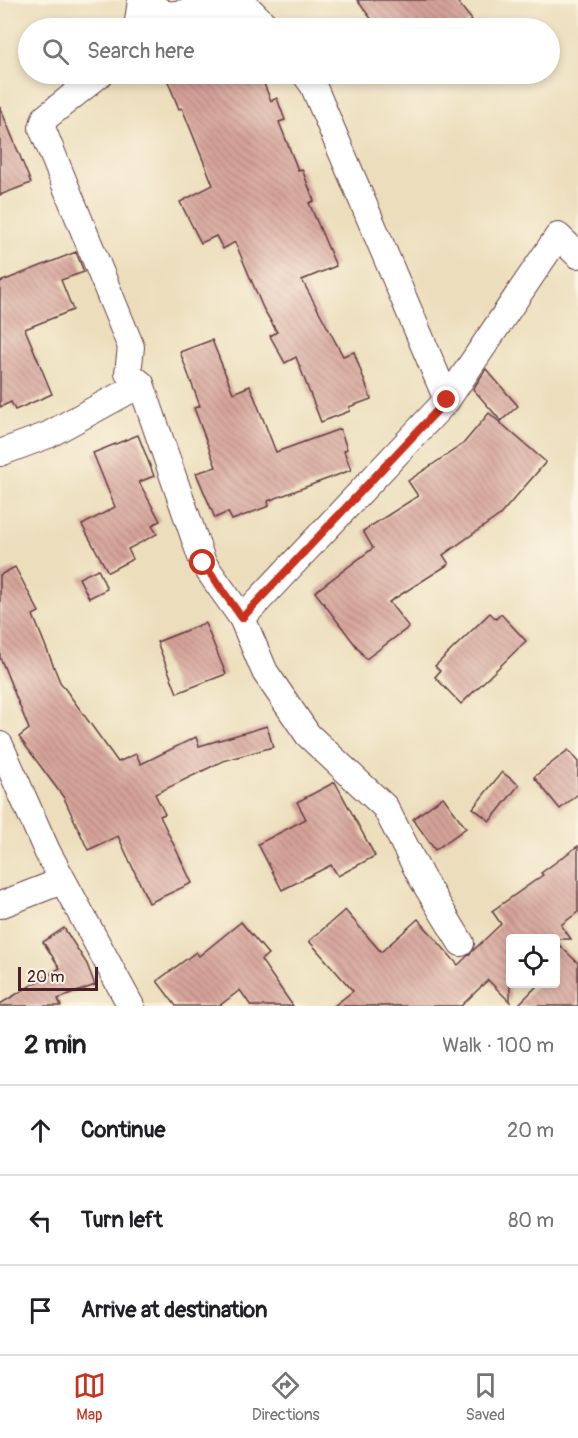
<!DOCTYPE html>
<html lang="en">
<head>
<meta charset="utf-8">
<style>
  :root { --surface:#fff; --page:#f6f6f6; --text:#202124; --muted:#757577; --line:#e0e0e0; --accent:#c8321e }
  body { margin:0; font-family:Pangolin,sans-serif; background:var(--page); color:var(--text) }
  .controls { position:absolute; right:18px; bottom:18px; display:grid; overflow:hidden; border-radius:6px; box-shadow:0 3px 9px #0003 }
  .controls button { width:54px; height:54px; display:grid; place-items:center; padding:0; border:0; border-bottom:2px solid var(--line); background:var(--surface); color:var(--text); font:30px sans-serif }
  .scale { position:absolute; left:18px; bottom:15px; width:80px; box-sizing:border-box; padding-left:6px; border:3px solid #4a1f2b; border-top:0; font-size:16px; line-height:21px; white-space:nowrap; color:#4a1f2b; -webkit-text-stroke:4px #fcf5e5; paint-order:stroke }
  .stop { position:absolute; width:18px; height:18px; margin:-14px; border:4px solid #c8321e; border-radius:50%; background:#fff }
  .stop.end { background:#c8321e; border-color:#fff; box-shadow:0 2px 6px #0008 }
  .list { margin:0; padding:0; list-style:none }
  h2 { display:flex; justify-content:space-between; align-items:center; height:78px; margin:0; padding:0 24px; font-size:26px }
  h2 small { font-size:20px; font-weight:400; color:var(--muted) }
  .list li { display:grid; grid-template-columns:39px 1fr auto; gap:18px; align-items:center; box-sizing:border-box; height:90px; padding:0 24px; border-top:2px solid var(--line) }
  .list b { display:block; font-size:22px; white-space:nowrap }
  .list em { font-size:20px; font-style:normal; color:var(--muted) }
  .icon { flex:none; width:33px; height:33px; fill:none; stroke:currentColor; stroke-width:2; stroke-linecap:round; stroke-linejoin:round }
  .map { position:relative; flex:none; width:578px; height:1006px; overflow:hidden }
  .search { position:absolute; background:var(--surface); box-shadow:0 3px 9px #0003; left:18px; right:18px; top:18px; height:66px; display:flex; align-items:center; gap:15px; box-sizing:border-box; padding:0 21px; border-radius:33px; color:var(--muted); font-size:22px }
  .sheet { height:348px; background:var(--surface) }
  nav { display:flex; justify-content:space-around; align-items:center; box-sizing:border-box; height:84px; border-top:2px solid var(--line); background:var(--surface); font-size:16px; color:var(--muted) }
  nav a { display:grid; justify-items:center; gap:3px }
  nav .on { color:var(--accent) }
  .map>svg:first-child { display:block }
  .building { fill:url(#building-back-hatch) }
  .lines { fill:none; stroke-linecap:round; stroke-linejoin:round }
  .minor-casing { stroke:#623c41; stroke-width:28 }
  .minor { stroke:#fff; stroke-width:26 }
  .route { stroke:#c8321e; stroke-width:8 }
</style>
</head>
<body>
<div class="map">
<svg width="578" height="1006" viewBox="0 0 578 1006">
  <defs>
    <pattern id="building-back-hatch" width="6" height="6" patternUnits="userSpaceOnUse" patternTransform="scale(1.5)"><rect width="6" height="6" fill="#d6a399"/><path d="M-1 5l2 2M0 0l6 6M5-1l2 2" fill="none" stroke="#b0847d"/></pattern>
  </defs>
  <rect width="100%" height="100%" fill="#fcf5e5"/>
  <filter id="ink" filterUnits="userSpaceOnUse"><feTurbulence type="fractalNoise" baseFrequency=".0167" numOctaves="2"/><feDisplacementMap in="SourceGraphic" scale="12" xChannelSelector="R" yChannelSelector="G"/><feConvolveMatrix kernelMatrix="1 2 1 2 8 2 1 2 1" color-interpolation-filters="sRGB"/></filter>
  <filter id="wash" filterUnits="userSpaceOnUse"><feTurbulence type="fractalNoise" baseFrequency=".008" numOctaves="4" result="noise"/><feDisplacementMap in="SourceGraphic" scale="24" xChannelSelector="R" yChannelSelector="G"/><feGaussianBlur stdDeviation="1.35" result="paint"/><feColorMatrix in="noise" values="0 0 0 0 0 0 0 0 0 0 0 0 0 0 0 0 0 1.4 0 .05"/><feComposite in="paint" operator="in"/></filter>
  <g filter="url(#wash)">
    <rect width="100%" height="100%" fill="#ecdebc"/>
    <g id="blocks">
      <!-- building -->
      <g class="building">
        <path d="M357,0H456L472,20L461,28H378Z"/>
        <path d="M165,74H260L271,101L277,98L285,120L279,122L298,170L302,169L314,201L309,203L336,266L302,280L343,356L354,352L371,399L349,407L350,411L321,422L296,357L285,363L270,336L277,332L263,308L235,242L223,249L216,236L201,243L180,202L213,185L182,108L179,109Z"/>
        <path d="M0,107L31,183L0,195Z"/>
        <path d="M76,252L84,272L61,280L73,310L25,329L52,394L15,410L11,402L0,407V282Z"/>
        <path d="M212,340L233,393L250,386L276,452L340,429L347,449L344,451L351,470L268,501L269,506L232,520L228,512L215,518L196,473L216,467L194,408L200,406L180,352Z"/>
        <path d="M486,369L518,406L501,421L473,389Z"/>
        <path d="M489,413L546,462L500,515L443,555L449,564L389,602L409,627L366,659L315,592L373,548L363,531L418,496L408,481L463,444Z"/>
        <path d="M138,435L154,476L139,482L160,521L152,525L157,534L128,549L133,559L108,572L82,525L115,507L93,453Z"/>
        <path d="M15,567L39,612L33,615L60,682L118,762L136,754L141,764L196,737L199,746L267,726L273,747L223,761L155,794L165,814L160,816L192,883L149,903L118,836L88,850L64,798L19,737L29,729L0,657V575Z"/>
        <path d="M98,569L107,589L89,598L79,578Z"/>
        <path d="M490,613L496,619L501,614L526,641L461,704L435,677L440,671L435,666Z"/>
        <path d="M205,623L226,674L177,693L157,642Z"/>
        <path d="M568,750L578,762V794L560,809L534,777Z"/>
        <path d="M502,772L519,785L490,821L473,808Z"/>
        <path d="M335,782L375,856L338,876L331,865L282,890L258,844L306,819L297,802Z"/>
        <path d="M443,797L466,828L435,850L413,819Z"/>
        <path d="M578,846V912L561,925L571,939H510V1002L488,980L461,1006H334L353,991L309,941L345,910L381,952L418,919L458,965L501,924L492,911L543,875L541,873Z"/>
        <path d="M241,922L268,954L261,960L293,1006H251L240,990L219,1006H176L157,981L196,952L199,956Z"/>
        <path d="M64,928L87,964L95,985L58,999L61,1006H0V1004L60,968L43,942Z"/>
        <path d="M555,941L578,963V1006H517L539,984H555Z"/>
      </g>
    </g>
  </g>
  <g filter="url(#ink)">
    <use href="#blocks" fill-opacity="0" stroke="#623c41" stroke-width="1.5"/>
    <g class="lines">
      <defs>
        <g id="minor">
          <path d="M141,1L168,15L245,5L268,28"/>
          <path d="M137,28L141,0"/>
          <path d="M100,74L45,118L42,128L131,347L128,373L141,384"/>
          <path d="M305,74L313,85L447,400"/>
          <path d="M0,453L48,435L141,384L203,563L242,618L265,672L308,735L385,807L421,877L461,943"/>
          <path d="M242,618L447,400L558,236L578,255"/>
          <path d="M0,745L47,851L131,1006"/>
          <path d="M0,905L62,881"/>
        </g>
      </defs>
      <!-- minor casing -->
      <use href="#minor" class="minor-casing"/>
      <!-- minor -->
      <use href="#minor" class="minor"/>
    </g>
  </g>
  <g class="lines" filter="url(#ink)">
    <!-- route -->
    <path class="route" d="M203,563L242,618L447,400"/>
  </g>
</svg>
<div class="controls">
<button><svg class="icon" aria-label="locate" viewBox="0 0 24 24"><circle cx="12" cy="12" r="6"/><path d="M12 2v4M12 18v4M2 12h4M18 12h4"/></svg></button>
</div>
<div class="scale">20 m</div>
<div class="stop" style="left:203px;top:563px"></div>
<div class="stop end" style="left:447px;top:400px"></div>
<div class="search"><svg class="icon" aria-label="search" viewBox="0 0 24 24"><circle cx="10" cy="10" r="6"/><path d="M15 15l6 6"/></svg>Search here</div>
</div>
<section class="sheet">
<h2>2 min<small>Walk · 100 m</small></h2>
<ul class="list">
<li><svg class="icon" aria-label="ahead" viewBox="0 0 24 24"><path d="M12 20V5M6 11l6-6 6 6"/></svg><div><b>Continue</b></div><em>20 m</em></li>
<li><svg class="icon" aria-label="left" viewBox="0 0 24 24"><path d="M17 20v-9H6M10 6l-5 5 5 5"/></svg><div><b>Turn left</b></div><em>80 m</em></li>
<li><svg class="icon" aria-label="arrive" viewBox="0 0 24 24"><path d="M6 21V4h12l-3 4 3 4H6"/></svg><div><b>Arrive at destination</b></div></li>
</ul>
</section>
<nav>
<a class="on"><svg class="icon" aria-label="map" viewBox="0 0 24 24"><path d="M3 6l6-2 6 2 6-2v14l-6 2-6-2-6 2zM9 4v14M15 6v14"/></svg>Map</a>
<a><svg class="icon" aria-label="directions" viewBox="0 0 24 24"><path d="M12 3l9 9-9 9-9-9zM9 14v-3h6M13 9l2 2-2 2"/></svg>Directions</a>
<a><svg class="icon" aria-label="saved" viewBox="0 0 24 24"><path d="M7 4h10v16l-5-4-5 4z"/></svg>Saved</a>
</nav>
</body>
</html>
